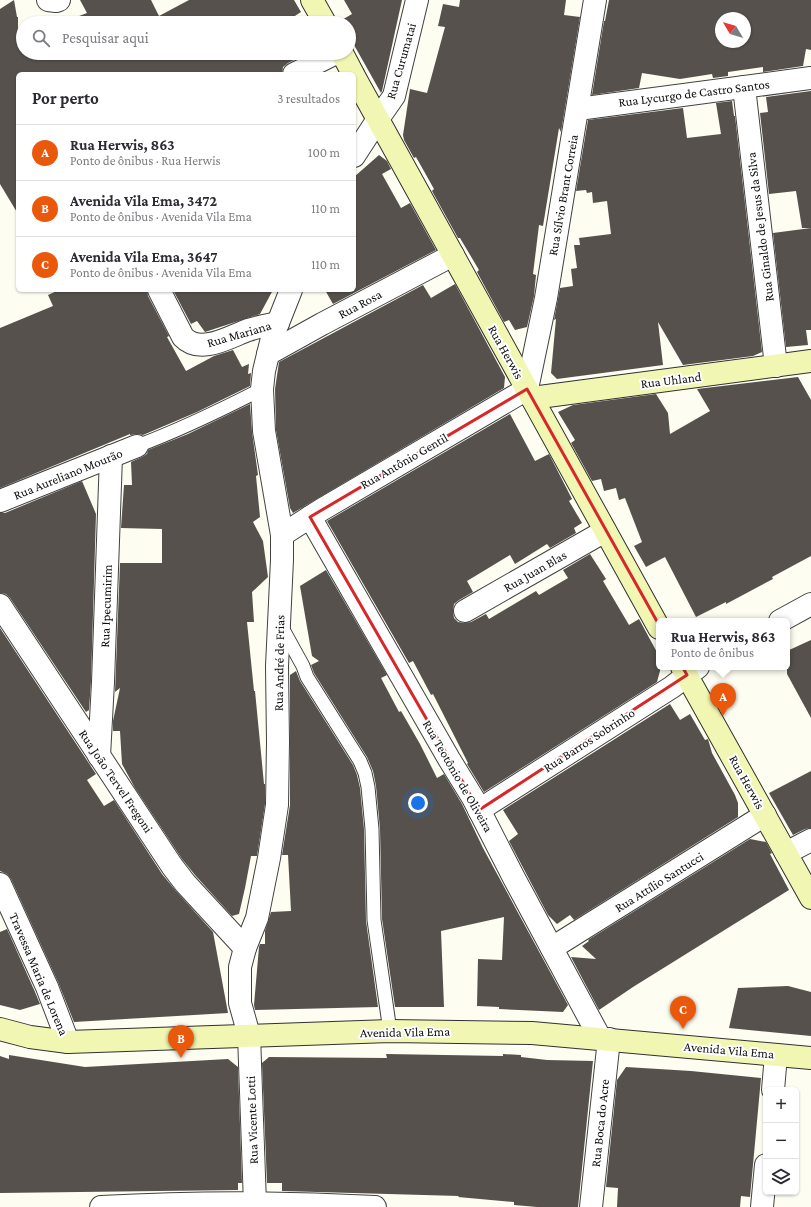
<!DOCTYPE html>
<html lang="pt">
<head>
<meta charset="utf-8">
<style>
  :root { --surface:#fff; --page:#f2f2f3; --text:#2b2b33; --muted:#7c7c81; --line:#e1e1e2; --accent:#ea580c }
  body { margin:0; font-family:"Crimson Pro",serif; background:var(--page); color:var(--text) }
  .controls { position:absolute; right:12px; bottom:12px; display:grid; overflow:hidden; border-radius:6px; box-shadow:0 1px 3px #0004 }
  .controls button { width:36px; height:36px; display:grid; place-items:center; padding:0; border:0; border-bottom:1px solid var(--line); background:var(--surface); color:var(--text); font:20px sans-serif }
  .compass { position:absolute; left:715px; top:12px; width:36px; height:36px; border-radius:50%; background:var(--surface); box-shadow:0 1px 3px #0004; rotate:308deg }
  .you { position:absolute; left:418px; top:803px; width:14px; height:14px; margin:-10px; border:3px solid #fff; border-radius:50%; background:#1a73e8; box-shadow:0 0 0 6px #1a73e833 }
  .badge { display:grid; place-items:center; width:26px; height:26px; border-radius:50%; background:var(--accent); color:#fff; font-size:13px; font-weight:700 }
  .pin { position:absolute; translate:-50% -33px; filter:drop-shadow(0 1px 2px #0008) }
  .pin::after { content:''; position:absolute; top:21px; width:14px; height:12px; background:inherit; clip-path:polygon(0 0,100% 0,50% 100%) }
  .popup { position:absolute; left:656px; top:618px; width:134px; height:52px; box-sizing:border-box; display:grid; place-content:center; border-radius:6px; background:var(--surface); filter:drop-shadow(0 1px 3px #0005); font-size:13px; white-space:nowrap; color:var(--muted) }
  .popup b { font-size:15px; color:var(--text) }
  .popup::after { content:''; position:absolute; left:50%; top:100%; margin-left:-8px; border:8px solid transparent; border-top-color:var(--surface) }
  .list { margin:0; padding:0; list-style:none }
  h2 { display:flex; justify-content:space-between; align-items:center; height:52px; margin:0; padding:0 16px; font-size:17px }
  h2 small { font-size:13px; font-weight:400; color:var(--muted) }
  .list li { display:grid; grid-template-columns:26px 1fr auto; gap:12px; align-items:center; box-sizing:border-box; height:56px; padding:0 16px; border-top:1px solid var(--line) }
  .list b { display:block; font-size:15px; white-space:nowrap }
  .list p { margin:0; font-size:13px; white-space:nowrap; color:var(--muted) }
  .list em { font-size:13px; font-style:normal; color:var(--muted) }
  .icon { flex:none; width:22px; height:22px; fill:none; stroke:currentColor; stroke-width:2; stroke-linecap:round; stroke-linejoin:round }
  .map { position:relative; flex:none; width:811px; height:1207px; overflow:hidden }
  .search { position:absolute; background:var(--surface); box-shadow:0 1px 3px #0004; left:16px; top:16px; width:340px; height:44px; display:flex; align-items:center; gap:10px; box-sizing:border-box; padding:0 14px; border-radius:22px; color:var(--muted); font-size:15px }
  .panel { position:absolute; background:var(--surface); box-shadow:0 1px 3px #0004; left:16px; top:72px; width:340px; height:220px; border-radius:6px }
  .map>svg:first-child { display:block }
  .building { fill:#56514c; fill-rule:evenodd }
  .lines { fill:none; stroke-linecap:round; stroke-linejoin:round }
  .lane-casing { stroke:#414141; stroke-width:15 }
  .street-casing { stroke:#414141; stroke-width:24 }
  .secondary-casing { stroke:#303030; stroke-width:24 }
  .lane { stroke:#fff; stroke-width:13 }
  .street { stroke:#fff; stroke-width:22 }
  .secondary { stroke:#f1f6b3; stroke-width:22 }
  .marked { fill:none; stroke:#d62828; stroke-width:3; stroke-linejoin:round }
  .labels { text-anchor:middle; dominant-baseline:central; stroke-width:4; stroke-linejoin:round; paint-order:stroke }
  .street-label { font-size:13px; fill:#0e0e0e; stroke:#fff }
</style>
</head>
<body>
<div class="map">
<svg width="811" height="1207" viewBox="0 0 811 1207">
  <rect width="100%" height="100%" fill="#fdfdf1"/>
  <!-- building -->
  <g class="building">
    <path d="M14,0L17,17H18V41L23,44V53H308L288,63L283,67L282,74H18V214L0,184V9Z"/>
    <path d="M80,0H151L159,16L189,0H294L301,12L284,23H76L74,18L87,13Z"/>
    <path d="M344,0H402L382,91L381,93L349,36V23H342L340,21L352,14Z"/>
    <path d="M460,0H566L564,15L580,17L561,132L559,128L543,226L539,225L533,274L536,275L534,296L527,327L515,330L509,320L504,322L477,272L479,270L460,238H458L432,191L434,189L416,157L414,158L404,140L403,135L410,89L427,93L445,27L438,26L443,4L459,7Z"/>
    <path d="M609,0H811V50L806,49L803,66L763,72V67L728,72V76L713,78L712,74L680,79L642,73L639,88L592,95L604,21H605ZM721,18H745V42H721Z"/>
    <path d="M811,91V228H802L796,191L769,194L760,113L768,112L766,97Z"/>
    <path d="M732,101L734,116H735L762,352L753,356L683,365L658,322L663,365L557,379L551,373L556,319L554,320L560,288L573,286L571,269L577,268L574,245H580L579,238L611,234L607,201L593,203L592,192L587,193L586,190L576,191L588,120L683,108L687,138L721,134L716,103Z"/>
    <path d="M379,155L387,161L391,169L382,174L401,208L410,203L436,250L333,304L325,290H354V177Z"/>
    <path d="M811,228V330H806L808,345L786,347L773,233Z"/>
    <path d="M455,284L505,377L504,388L293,513L290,508L276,430L275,389L279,362L423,285L431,298Z"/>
    <path d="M59,290H147L148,296L169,336L167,337L186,371L214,356L233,350L242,367L249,364L248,374L251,373L250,386L197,412L150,432L143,435L138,434L130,435V434L0,488V328L53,306L48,295Z"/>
    <path d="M173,290H273L260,314L205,332L197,321L191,324Z"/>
    <path d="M798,377L811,400V556L772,577L773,579L726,604V602L696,617L665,557L646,567L634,546L642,542L625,498L619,500L616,488L604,491L601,479L592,481L571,443L575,440L558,412L573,405L656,394L668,413L670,434L710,411L697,389Z"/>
    <path d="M250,404L252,432L258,475L256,476L260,517L253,522L263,541L268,577L252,592L254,622H247L254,691H255L264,784H265V804L257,856H251L245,888L239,914L232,916L195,875L182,859L135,788L122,764L120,731H113V721L120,688L115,692L120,563H162V529L121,528L124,485H132L131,462L142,457L147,454L148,450L188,434Z"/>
    <path d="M510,414L535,461L549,454L572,499L569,501L582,523L574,528L576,533L550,548L547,544L515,564L510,555L467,581L473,592L459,600L454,604L453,611L454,618L458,622L465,623L471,622L486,614L489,619L536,591L539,595L568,578L563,570L590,554L606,579L603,581L629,625L639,619L659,656V667H661L657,682L484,792L467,764L468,763L433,694L431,695L413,661L409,663L327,521Z"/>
    <path d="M82,481L96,514L91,681L89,710L86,712L10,598L6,594L0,593V513H5Z"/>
    <path d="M326,570L387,675L381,678L399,712L401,711L420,744L437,778L444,774L462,804L483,848L568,1005L563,1012L499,1009V1007L477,1006L478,959L502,960L504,917L441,931L444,1007H395L382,919L380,829L376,786L373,771L367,757L314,673L311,665L319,661L312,656L300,586Z"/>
    <path d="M0,628L96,774L87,780L104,806L114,800L162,874L176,891L213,932L228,1013L74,1022L58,982L11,879L7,874L0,871Z"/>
    <path d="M811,640V718L787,674V651Z"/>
    <path d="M296,671L300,681L353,765L357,775L360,788L364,829L366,921L378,1007L255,1010L254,1005L259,947L260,944H265V931L271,912L291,911L288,855H282L290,805V675Z"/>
    <path d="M670,704L680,720L690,714L705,740L708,739L712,753L735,795L738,803V817L574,920L570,915L557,924L548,915L509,841L518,834L503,810Z"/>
    <path d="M811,771V828L805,829L793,835L769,793Z"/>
    <path d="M750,839L766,842L772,853L770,854L789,890L633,987L599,1010L571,957L596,959L582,946L589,941L588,940Z"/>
    <path d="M7,929L35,992L40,1004L20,1010L0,1005V932Z"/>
    <path d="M788,986L811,992V1036L729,1028L738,988Z"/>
    <path d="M386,1054L503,1056V1054L521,1055V1057L547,1060L593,1061L578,1207H537L514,1205V1202L458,1197L459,1196L282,1191V1183H267L262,1063L269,1057L387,1058Z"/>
    <path d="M9,1055L85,1067L228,1059L238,1067L242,1183H238V1190L0,1193V1056L9,1059Z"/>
    <path d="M626,1067L691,1071L761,1078L750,1197L741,1196L740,1207H617L618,1188L606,1187L617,1080Z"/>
  </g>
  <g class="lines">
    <defs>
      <g id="lane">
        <path d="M137,446C180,430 221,410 262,389"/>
        <path d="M281,626L303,666L307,677L360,761L365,773L368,787L372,829L374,920L390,1031"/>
      </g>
      <g id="street">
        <path d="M48,0L56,1L59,0"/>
        <path d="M294,74L336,53"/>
        <path d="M744,87L776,366"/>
        <path d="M578,109L811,78"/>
        <path d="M354,156L378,119L394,96L417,0"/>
        <path d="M159,290L183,337C200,355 229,337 248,330C257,327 268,325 278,323"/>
        <path d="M268,354L322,324L453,255"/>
        <path d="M0,501L137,446"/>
        <path d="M310,517L449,759L473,798L514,878L600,1038"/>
        <path d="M282,535L321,510L527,389L546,298L595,0"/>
        <path d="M0,605L172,866L185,883L245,948"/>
        <path d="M465,611L605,531"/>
        <path d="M780,621L811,604"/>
        <path d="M99,756L103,682L111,456"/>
        <path d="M479,810L672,687L698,667"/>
        <path d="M786,853L811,840"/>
        <path d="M0,884L47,987L68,1042"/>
        <path d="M552,948L765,815"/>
        <path d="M773,1090L776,1055"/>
        <path d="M255,1204L249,1035L240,1003V967L245,948L257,918L269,858L277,805L278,742L277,666L282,560V535L264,431L262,389L264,371L272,338L291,290"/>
        <path d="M101,1207C192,1202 284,1202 375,1207"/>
        <path d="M591,1207L609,1039"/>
        <path d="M762,1207L766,1165"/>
      </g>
      <g id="secondary">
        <path d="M312,0L325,23"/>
        <path d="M342,53L353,74"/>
        <path d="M354,76L659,628"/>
        <path d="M532,398L811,361"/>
        <path d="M682,667L811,898"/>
        <path d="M0,1029L30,1037L68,1042L390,1031L532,1033L811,1058"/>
      </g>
    </defs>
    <!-- lane casing -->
    <use href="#lane" class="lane-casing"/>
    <!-- street casing -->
    <use href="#street" class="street-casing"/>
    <!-- secondary casing -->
    <use href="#secondary" class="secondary-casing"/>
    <!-- lane -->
    <use href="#lane" class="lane"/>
    <!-- street -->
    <use href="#street" class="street"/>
    <!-- secondary -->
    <use href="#secondary" class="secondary"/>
  </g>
  <!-- marked area -->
  <path class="marked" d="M527,389L687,675L479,810L310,517Z"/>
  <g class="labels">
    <!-- street labels -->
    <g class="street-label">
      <text transform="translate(401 61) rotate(-74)">Rua Curumatai</text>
      <text transform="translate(694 93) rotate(-7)">Rua Lycurgo de Castro Santos</text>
      <text transform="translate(563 195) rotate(-80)">Rua Sílvio Brant Correia</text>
      <text transform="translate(760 227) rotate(-97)">Rua Ginaldo de Jesus da Silva</text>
      <text transform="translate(360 304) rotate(-28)">Rua Rosa</text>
      <text transform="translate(239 334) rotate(-16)">Rua Mariana</text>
      <text transform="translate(506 352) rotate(61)">Rua Herwis</text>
      <text transform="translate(671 380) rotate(-7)">Rua Uhland</text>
      <text transform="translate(404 461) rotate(-30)">Rua Antônio Gentil</text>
      <text transform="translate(68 474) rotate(-22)">Rua Aureliano Mourão</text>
      <text transform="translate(535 571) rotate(-30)">Rua Juan Blas</text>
      <text transform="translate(106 606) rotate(-88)">Rua Ipecumirim</text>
      <text transform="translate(279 663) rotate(-89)">Rua André de Frias</text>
      <text transform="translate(589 740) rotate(-33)">Rua Barros Sobrinho</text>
      <text transform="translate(458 776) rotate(60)">Rua Teotônio de Oliveira</text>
      <text transform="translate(116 781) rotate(56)">Rua João Tervel Fregoni</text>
      <text transform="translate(747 782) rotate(61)">Rua Herwis</text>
      <text transform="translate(659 882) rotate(-32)">Rua Attílio Santucci</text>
      <text transform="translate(39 974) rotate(67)">Travessa Maria de Lorena</text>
      <text transform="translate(405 1032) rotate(-1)">Avenida Vila Ema</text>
      <text transform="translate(729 1050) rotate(5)">Avenida Vila Ema</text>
      <text transform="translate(252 1120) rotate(-92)">Rua Vicente Lotti</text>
      <text transform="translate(600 1123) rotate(-84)">Rua Boca do Acre</text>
    </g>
  </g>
</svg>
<div class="controls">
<button>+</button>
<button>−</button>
<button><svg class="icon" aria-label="layers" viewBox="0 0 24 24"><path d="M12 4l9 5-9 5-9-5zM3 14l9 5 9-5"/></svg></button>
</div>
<svg class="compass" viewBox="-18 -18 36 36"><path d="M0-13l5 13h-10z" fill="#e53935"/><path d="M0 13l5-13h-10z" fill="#7c7c81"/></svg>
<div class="you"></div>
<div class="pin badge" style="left:723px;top:716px">A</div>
<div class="popup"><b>Rua Herwis, 863</b>Ponto de ônibus</div>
<div class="pin badge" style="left:181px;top:1058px">B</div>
<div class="pin badge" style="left:683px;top:1029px">C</div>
<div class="search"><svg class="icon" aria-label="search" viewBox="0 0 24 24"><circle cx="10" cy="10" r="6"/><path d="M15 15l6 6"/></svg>Pesquisar aqui</div>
<section class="panel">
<h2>Por perto<small>3 resultados</small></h2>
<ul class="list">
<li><span class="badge">A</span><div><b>Rua Herwis, 863</b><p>Ponto de ônibus · Rua Herwis</p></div><em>100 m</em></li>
<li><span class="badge">B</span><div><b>Avenida Vila Ema, 3472</b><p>Ponto de ônibus · Avenida Vila Ema</p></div><em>110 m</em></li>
<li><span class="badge">C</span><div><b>Avenida Vila Ema, 3647</b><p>Ponto de ônibus · Avenida Vila Ema</p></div><em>110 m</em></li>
</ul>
</section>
</div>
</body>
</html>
